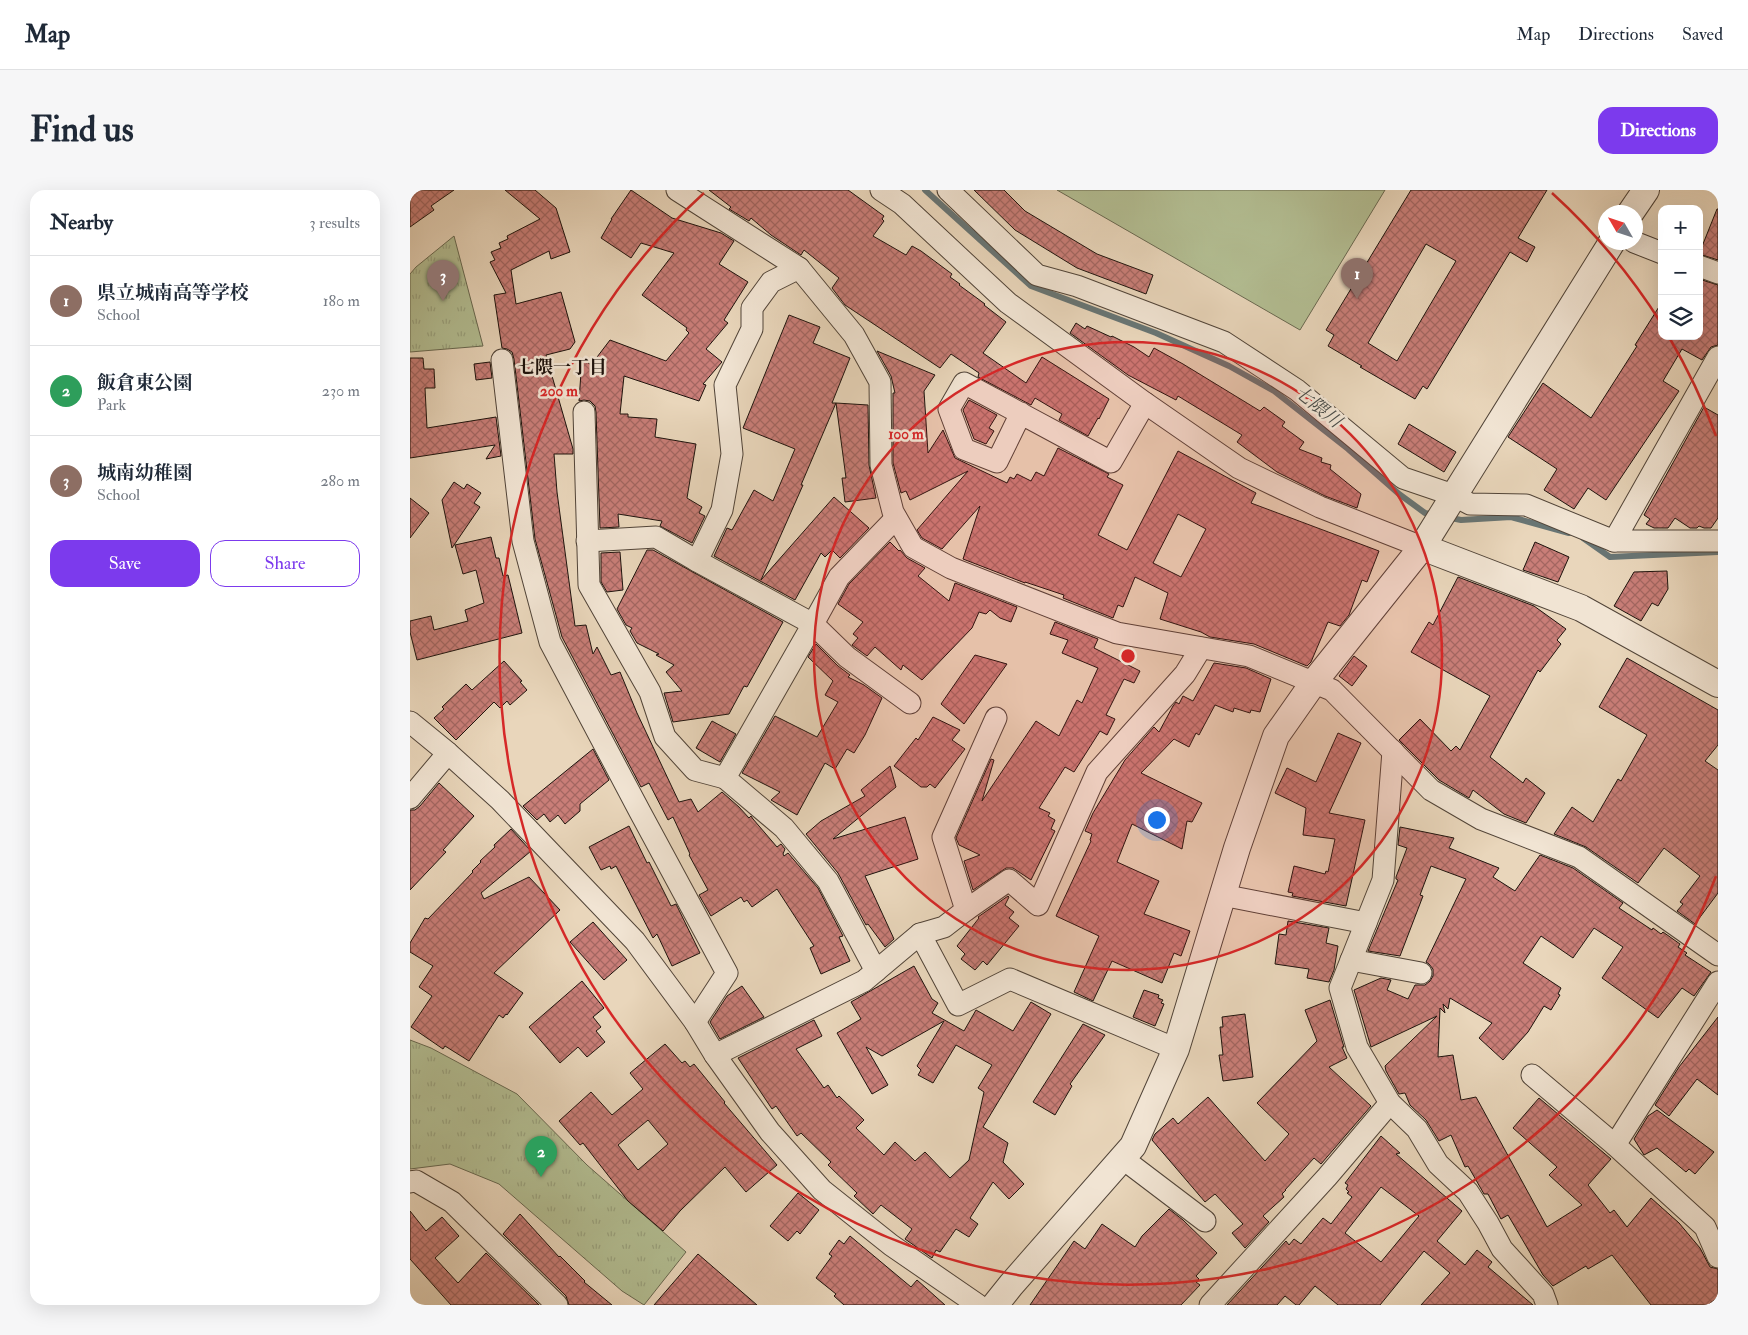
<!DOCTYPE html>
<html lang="en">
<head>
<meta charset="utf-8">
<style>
  :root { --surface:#fff; --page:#f6f6f7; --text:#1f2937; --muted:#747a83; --line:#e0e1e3; --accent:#7c3aed }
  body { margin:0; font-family:"IM FELL Double Pica","Noto Serif JP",serif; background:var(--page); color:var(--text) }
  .controls { position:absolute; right:15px; top:15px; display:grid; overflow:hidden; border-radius:10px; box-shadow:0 5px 20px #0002 }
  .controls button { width:45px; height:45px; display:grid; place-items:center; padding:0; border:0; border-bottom:1px solid var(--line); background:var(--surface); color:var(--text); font:25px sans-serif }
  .compass { position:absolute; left:1188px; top:15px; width:45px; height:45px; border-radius:50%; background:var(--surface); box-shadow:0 5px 20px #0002; rotate:309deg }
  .you { position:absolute; left:746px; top:629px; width:18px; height:18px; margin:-12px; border:4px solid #fff; border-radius:50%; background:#1a73e8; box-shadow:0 0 0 8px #1a73e833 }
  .badge { display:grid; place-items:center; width:32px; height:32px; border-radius:50%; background:var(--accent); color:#fff; font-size:16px; font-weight:700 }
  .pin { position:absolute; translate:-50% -41px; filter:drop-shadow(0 1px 2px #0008) }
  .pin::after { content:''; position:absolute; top:26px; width:18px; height:15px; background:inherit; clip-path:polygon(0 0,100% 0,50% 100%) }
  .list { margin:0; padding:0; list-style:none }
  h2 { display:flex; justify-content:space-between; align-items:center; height:65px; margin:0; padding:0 20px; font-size:21px }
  h2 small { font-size:16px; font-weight:400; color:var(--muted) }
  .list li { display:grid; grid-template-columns:32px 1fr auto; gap:15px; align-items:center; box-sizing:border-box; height:90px; padding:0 20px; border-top:1px solid var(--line) }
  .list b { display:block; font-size:19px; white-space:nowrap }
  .list p { margin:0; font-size:16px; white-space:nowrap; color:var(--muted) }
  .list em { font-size:16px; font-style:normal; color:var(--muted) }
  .actions { display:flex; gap:10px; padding:15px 20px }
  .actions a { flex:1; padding:11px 0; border:1px solid var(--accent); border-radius:15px; text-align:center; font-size:18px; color:var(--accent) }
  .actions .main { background:var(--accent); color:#fff }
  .icon { flex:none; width:28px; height:28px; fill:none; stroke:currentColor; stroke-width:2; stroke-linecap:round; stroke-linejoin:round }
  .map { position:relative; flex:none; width:1308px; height:1115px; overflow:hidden; border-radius:15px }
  header { display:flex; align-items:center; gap:30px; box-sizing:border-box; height:70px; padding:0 25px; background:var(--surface); border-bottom:1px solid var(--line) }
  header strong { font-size:24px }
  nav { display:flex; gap:28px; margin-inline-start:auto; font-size:18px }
  .intro { display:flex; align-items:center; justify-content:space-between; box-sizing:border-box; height:120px; padding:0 30px }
  h1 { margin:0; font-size:35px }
  .button { padding:12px 22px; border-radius:15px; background:var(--accent); color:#fff; font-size:18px; font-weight:700 }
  main { display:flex; gap:30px; padding:0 30px }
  aside { flex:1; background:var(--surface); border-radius:15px; box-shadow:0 5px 20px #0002 }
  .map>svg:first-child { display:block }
  .green { fill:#b3be93; stroke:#686850 }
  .park { fill:url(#park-tufts); stroke:#686850 }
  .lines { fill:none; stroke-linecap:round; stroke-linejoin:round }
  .stream { stroke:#687574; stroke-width:6 }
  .building { fill:url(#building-cross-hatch); stroke:#1e130d; fill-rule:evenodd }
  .minor-casing { stroke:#514438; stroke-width:23 }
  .tertiary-casing { stroke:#514438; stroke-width:28 }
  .minor { stroke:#f1e4d3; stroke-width:21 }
  .tertiary { stroke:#f1e4d3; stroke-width:26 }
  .ring { fill:none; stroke:#d62828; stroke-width:2.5 }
  .labels { text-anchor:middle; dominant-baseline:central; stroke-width:5; stroke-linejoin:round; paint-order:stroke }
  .neighbourhood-label { font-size:18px; font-weight:bold; fill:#1e130d; stroke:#f1e4d3 }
  .water-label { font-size:18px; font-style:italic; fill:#494c49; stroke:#f1e4d3 }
  .centre { fill:#d62828; stroke:#f1e4d3; stroke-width:2.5 }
  .ring-label { font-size:15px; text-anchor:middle; font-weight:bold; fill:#d62828; stroke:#f1e4d3; stroke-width:5; stroke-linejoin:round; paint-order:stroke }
</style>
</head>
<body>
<header>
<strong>Map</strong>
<nav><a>Map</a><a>Directions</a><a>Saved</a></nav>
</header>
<div class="intro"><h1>Find us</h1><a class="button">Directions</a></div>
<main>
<aside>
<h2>Nearby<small>3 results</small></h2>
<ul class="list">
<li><span class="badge" style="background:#8d6e63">1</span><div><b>県立城南高等学校</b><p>School</p></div><em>180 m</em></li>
<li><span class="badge" style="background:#2e9e5b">2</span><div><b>飯倉東公園</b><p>Park</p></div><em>230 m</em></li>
<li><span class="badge" style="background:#8d6e63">3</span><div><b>城南幼稚園</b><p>School</p></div><em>280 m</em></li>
</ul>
<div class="actions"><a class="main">Save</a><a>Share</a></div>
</aside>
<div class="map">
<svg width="1308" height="1115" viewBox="0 0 1308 1115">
  <defs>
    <pattern id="park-tufts" width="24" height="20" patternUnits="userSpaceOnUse" patternTransform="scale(1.25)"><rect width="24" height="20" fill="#b3be93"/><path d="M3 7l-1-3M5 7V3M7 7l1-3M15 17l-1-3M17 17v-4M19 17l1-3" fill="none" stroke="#9aa27e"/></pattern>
    <pattern id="building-cross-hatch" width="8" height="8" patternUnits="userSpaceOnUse" patternTransform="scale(1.25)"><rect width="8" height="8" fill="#c97e78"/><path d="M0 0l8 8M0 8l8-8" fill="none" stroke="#a36661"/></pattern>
  </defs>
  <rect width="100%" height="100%" fill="#e9d6bb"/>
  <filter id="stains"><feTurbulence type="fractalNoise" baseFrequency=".004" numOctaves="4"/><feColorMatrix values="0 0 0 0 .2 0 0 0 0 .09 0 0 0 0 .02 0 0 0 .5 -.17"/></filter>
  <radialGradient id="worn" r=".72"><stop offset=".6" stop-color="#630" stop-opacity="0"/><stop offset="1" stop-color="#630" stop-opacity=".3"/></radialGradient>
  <!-- green -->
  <path class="green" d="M647,0H975L890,140Z"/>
  <!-- park -->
  <g class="park">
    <path d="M44,46L73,156L0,162V84L6,77Z"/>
    <path d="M0,850L21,858L107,904L177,975L276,1062L234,1115L212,1101L89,994L40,974L0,979Z"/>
  </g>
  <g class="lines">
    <!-- stream -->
    <g class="stream">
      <path d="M515,0L621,96L746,143L819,176L864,201L938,259L989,304L1015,323L1024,325"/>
      <path d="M1036,327L1051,330L1101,327L1159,343"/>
      <path d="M1173,348L1200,367L1308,362"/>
    </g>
  </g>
  <!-- building -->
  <g class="building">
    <path d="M0,0H44L21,16L24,20L0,37Z"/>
    <path d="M95,0H125L146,18L160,62L141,69L139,61L101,80L106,114L151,102L165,152L160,159L136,165L163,259V264H144L147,302L165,436L176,435L183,464L187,457L201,485L210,482L227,523L269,612L281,609L288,622L312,602L329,617L339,628L341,626L343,629L367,657L371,654L375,659L373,664L374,666L378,663L408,698L433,746L429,747L440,771L411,784L400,758L404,756L367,699L342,717L337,710L334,712L331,707L301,726L289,705L298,700L279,665L280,664L263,627L258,630L239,593L231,597L152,447L125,349L104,169L102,162L97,159L92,158L84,105L96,103L80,72L85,70L81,62L91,58L89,53L98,49L97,46L130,29Z"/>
    <path d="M221,0L262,28L311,43L324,51L309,74L338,92L314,130L318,133L296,159L312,172L293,194L296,195L289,211L214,186L210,224H218V227L247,229L245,247L286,254L277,308L292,317L289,323L295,326L282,353L250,336L252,331L208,324L209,337L190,338L186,222L185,216L180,211L174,210L169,211L172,168L181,175L200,150L256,171L279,143L276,140L277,138L232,105L264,63L231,53L221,68L191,48L202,29H201Z"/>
    <path d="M299,0H438L474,26L472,29L474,31L463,46L496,65L502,56L511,61L542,84L540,87L550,94L549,95L575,114L574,115L596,132L573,163L616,193L632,167L699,209L689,229L688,228L678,246L649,230L652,224L625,208L621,215L568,187L569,183L541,164L530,178L435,115L422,98L429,88L394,60L391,65L361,45L341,28L339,31L319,19L321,17Z"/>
    <path d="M564,0H594L615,21L687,64L743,85L736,104L667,78L605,40Z"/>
    <path d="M1001,0H1137L1108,48L1125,57L1117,72L1100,62L1017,199L1013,196L1005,209L950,177L952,176L918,156L924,145L916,140ZM1016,54L1046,71L987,171L958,153Z"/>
    <path d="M1307,19H1308V70L1289,64Z"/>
    <path d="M1289,89L1308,95V155L1301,157L1292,170L1272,159L1253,191L1269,201L1196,310L1178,298L1164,319L1134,300L1147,279L1098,247L1133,193L1181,228L1227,156L1225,155L1252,112V146H1289Z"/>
    <path d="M379,125L410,137L403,153L440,168L422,213H426L391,295H393L351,390L424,307L459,338L430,368L422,360L415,367L411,363L385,410L304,366L317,338L322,340L344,300L363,311L385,259L333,238Z"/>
    <path d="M666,133L675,139L677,136L701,147L702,146L724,157L739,167L744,158L773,174L850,221L854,217L875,232L872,236L894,252L889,259L912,268L911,272L921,275L920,279L951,304L947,318L915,306L867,282L827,252L832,245L768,206L766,210L718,185L660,143Z"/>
    <path d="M467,161L525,185L514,201L518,263L533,240L545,268L597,293L600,287L604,289L607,284L621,291L626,282L634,286L648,258L699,284L697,287L713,295L688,345L717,360L768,261L846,303L841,313L969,361L957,392L952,390L939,425L930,436L918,432L901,472L897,476L844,454L800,447L791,442L750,429L758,403L725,387L713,417L708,415L703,428L653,408L654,405L615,392V393L553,369L570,316L532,359L512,348L507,340L558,281L500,310L496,301L491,303L483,273V203H485L481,186ZM768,324L796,339L771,387L743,373Z"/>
    <path d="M0,168H13L14,179H24L25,198H15L17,238L86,227L91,266L76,269L85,255L0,268Z"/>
    <path d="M80,172L82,188L66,190L64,174Z"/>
    <path d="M559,210L587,225L579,238L584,241L576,254L564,249L553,220Z"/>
    <path d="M426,213L458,215L459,275L466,308L435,312L432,288H436Z"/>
    <path d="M1294,217L1308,225V328L1301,338H1294L1289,336L1287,338H1280L1265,328L1258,338H1244L1236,334L1240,329L1234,325Z"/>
    <path d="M999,234L1046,262L1034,282L988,254Z"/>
    <path d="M44,292L54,299L57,294L71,303L64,313L70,317L42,358L32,310Z"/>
    <path d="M0,308L19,323L0,348Z"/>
    <path d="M81,347L86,368H89L93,386L98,385L112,443L7,470L0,442V431L21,426L24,440L58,431L55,420L74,413L66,380L53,384L45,355Z"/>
    <path d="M480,352L489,361L490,360L497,368L515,378L508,386L539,411L545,393L607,417L601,432L590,428L580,420L576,424L569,422L562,438L512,490L493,475L491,480L465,457L457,466L442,455L448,448L443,444L453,432L428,414L439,394Z"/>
    <path d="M1125,352L1159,367L1148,392L1113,380Z"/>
    <path d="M237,360H243L373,432L337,497L334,496L319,524L263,532L254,503L272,501L256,482L264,475L246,465L249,464L227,453L220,441L222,438L216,435L207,419Z"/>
    <path d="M210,362L213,400L197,402L191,392V363Z"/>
    <path d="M1257,381L1258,399L1248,416L1242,413L1231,431L1204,416L1224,382Z"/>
    <path d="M1048,387L1124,416L1156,439L1147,450L1151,454L1130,482L1128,480L1080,567L1113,593L1116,588L1135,603L1116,633L1094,624L1063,600L1059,608L1029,590L989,550L1010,529L1041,561L1046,556L1050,560L1080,506L1001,462L1019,432L1023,435Z"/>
    <path d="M645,432L688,449L684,458L730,481L724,493L714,489L696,525L705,529L697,545L690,541L664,582L655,577L629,618L640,623L638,626L645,630L641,639L645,641L621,690L603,678H596L563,700L554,671L570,665L549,655L546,648L581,569L584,570L572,611L626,531L649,546L667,510L672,513L688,478L652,463L658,450L640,444Z"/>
    <path d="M406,454L428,476L440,485L438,487L454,495L472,508L455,545L444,563L437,559L425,579L415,573L387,625L361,610L370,602L332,583L365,526L407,547L428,512L415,505L423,491L398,467Z"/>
    <path d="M565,465L597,474L554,534L531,514Z"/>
    <path d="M944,466L957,476L942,496L929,486Z"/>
    <path d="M1217,468L1308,520V555L1295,571L1308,580V703L1285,734L1267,721L1273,714L1270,712L1290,686L1254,658L1228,693L1176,657L1144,644L1162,617L1183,632L1208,589L1211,591L1237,545L1189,517Z"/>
    <path d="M94,471L112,491L110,492L117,500L100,515L97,511L90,518L84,512L46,550L24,528L34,519L32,517L56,494L62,500Z"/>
    <path d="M804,473L836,478L861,489L850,522L841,520L840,523L824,518L823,522L805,515L789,545L786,543L779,557L764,549L731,583L792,613L782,632L777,631L772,659L722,634L707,672L749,691L734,724L780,741L771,766L764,763L752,793L702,771L683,811L664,802L689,746L646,726L681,651L680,650L682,644L675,641L683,623L715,570L744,537L749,542L763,516L766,512L769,514L773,506L783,511Z"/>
    <path d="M523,527L550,540L542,550L555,559L525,598L520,594L517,597H511L484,576L506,548L508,550Z"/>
    <path d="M302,531L326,544L310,572L286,558Z"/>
    <path d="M928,543L951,553L919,623L955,630L936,716L882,706L883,703L878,702L884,676L915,684L916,681L918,682L925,649L893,645L896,618L865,603L877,578L906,592Z"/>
    <path d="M183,559L199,590L170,614V621L155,634L148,625L140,632L134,624L127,630L113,616Z"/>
    <path d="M480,576L486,597L423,649L495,627L508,669L455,686L484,749L475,757L458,734L456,735L428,683L396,644L411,631L455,606L451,600Z"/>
    <path d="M29,593L64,626L33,660L36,662L0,700V620H5L10,616Z"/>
    <path d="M219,636L237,673L239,672L261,716L266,714L290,763L262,776L247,744L243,748L206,676L201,679L200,676L191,680L179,657Z"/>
    <path d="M990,637L1044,648L1039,658L1089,678L1083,687L1105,701L1130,665L1163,678L1213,713L1209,718L1242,740L1243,738L1251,744L1253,742L1270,754L1268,757L1277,763L1275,765L1301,782L1284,806L1272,798L1248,828L1192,788L1213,757L1184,738L1163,768L1131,746L1113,773L1151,798L1148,804L1150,805L1141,820L1134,816L1118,842L1093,870L1069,848L1082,833L1040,808L1038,819L1033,814L1035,823L1030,818L1028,867L1043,865L1051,910L1066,907L1137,1037L1172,1015L1139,985L1147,977L1103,938L1129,908L1201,969L1178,995L1200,1023L1204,1020L1217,1037L1241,1008L1269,1033L1290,1058L1300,1077L1308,1079V1107L1298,1115H1241L1202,1065L1178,1079L1176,1076L1143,1096L1133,1085L1098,1025L1091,1029L1078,1004H1074L1058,976L1055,977L1041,945L1029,951L1016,930L1000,915L995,903L989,904L976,881L975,876L1027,826L961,857L944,800L971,788L981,790L977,800L998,809L1005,795H1015L1020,791L1023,786V779L1019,774L1016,772L1056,689L1021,676L1010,705L1013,706L990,766L958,761L988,690L986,689V687L997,658L988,655Z"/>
    <path d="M101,639L121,661L71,703L74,709L119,687L150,720L84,783L113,803L97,825L96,824L93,828L89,825L59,871L35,856L33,859L1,837L22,806L9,797L23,776L0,762V753L15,728L18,729L63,682L62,681L71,672L70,671L85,657L84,655Z"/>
    <path d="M598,706L599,707L595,715L604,722L599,728L609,736L577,775L573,771L565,780L551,769L555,764L547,756L569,728L568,727Z"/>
    <path d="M878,731L919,738L916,753L928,756L924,780L919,792L897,788L899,779L865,774L869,744L876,745Z"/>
    <path d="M183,732L217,770L194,790L160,752Z"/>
    <path d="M504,776L522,809L528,813L522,823L554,841L566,820L603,841L621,812L641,824L573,937L598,953L593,972L614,994L599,1009L583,992L560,1028L568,1034L559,1047L546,1039L530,1062L526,1060L522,1068L495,1049L502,1039L471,1015L463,1024L444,1006L447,1003L418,975L421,972L391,943L387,946L366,916L362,919L328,868L404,830L412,846L386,859L414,898L418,895L427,908L429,906L454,930L446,938L474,965L485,952L505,971L515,962L540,988L559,970L574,902L568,898L582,875L546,855L523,893L508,885L511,880L507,876L534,831L472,866L456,857L478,895L462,904L427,843L451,829L441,812Z"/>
    <path d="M172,791L194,818L183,827L191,837L186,841L195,852L177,867L168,857L150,873L119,837Z"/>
    <path d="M332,796L354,827L310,849L300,832L317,806Z"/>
    <path d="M734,800L749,805L748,808L753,810L751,813L754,814L745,836L723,827Z"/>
    <path d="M920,810L934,857H932L937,868L919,877L961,916L911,974L904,968L875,1000H876L872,1004L874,1007L853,1026L859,1032L835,1058L822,1043L833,1034L805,1004L795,1012L742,950L745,944L763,928L768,934L798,907L855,971L879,944L847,913L907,851L895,820Z"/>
    <path d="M835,824L843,887L813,891L809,865H813L810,837H813L812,827Z"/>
    <path d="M1308,827V905L1287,889L1259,926L1245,915L1269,877Z"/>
    <path d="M673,834L695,845L660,894L662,896L645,925L623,912Z"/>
    <path d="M255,854L272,873L275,871L280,877L284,874L315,912L314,913L367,975L336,1002L315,977L270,1021L253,1041L218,1011L173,953L170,955L149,931L181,902L202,925L233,899L220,883ZM238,930L258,954L228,980L208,955Z"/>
    <path d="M1247,920L1304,962L1285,984L1279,979L1276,982L1247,958L1234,965L1224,949L1238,926Z"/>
    <path d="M971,946L990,963L986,964L1052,1021L1027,1051L1055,1075L1067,1060L1082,1072L1078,1077L1123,1115H1011L1040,1083L1014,1061L970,1115H928L905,1096L889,1115H886L875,1106L867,1115H817L876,1051L879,1055L884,1049L891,1054L913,1028L921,1034L942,1007L937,1003L939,1002L936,999L938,995L935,993ZM971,997L1009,1026L971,1072L935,1043Z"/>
    <path d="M388,1003L409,1020L390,1044L387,1041L378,1051L360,1036Z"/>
    <path d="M759,1019L773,1030L807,1063L786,1086L789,1089L786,1092L790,1095L771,1115H620L664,1051L675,1059L692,1034L725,1057L732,1046Z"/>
    <path d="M0,1021L16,1041L32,1027L49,1046L25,1068L48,1093L76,1063L129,1115H41L0,1069Z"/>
    <path d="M110,1024L149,1067L150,1066L175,1091L174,1092L202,1115H159L156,1106L93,1044Z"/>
    <path d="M440,1046L501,1097L507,1090L535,1115H434L424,1106L426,1104L406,1088L422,1066L419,1064L429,1050L434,1054Z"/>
    <path d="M288,1064L347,1115H244Z"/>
  </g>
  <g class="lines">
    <defs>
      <g id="minor">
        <path d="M267,0L389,78L444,145L470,192L471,275L483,322L503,357L541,378L707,443L839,466L922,500L1021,600L1071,629L1169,667L1308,765"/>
        <path d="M471,0L492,14L598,113L735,213L829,278L910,317L1012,357"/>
        <path d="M538,0L627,85L667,96L814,152L887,200L993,288L1043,305L1060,314L1116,315L1204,351"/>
        <path d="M1224,52L1252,63"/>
        <path d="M1289,76L1308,83"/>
        <path d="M389,78L361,92L342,118V139L315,195L322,264L312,320L287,371L403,434L429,387L486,328"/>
        <path d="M1308,167L1204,351H1308"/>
        <path d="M92,170L113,351L140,452L230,622L317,783L285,832"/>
        <path d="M174,222L179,395L240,502L255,547L285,580L315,588"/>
        <path d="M611,223L587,272L554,259L539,219L554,193L701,272L735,213"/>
        <path d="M177,351L246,347L287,371"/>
        <path d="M0,532L38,563L90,610L225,751L285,832L305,865L360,942L412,1000L481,1055L568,1115"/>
        <path d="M983,561L973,690L930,798L947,857L980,913L1007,939L1028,974L1058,1002L1078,1033L1092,1059L1133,1104L1137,1115"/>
        <path d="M0,608L38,563"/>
        <path d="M812,705L956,733"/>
        <path d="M556,720L599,690L628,715L687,582L775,484L791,458"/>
        <path d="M510,744L534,737L556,720L533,647L586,528"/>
        <path d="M941,770L1011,783"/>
        <path d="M466,781L418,691L374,638L315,588L403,434L437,467L500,513"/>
        <path d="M1308,792L1205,955L1295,1037L1308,1067"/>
        <path d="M305,865L454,791L510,744L548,815L600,789L766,859"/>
        <path d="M1122,885L1205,955"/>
        <path d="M712,968L795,1031"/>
        <path d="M0,992L6,991L42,1012L147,1115"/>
        <path d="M800,1115L917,987L980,913"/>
      </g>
      <g id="tertiary">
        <path d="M1221,22L1236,0"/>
        <path d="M1012,357L1171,418L1308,494"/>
        <path d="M585,1115L601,1095L723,956L766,859L827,658L866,546L904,492L1012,357L1202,52"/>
      </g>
    </defs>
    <!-- minor casing -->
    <use href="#minor" class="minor-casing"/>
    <!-- tertiary casing -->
    <use href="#tertiary" class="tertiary-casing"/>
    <!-- minor -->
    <use href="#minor" class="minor"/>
    <!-- tertiary -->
    <use href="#tertiary" class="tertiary"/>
  </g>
  <!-- distance rings -->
  <circle cx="718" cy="466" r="314" fill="#d62828" fill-opacity=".12"/>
  <g class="ring">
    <circle cx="718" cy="466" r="314"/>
    <path d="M1306 686A628 628 0 1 1 294 3M1142 3A628 628 0 0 1 1251 133M1259 147A628 628 0 0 1 1306 246"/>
  </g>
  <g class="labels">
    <!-- neighbourhood labels -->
    <g class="neighbourhood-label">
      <text x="152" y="177">七隈一丁目</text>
    </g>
    <!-- water labels -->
    <g class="water-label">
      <text transform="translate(908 217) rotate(39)">七隈川</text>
    </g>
  </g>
  <circle cx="718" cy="466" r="8" class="centre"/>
  <g class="ring-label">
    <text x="149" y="206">200 m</text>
    <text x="496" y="249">100 m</text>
  </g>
  <rect width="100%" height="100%" filter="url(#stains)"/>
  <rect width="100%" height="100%" fill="url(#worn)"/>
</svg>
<div class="controls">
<button>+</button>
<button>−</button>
<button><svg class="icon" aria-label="layers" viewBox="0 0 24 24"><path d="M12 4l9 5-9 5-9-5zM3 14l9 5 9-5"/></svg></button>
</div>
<svg class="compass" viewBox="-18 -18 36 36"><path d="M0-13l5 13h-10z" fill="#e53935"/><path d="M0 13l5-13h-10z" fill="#747a83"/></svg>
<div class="you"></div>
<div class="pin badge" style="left:947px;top:109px;background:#8d6e63">1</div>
<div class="pin badge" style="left:131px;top:987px;background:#2e9e5b">2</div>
<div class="pin badge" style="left:33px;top:111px;background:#8d6e63">3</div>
</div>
</main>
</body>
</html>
